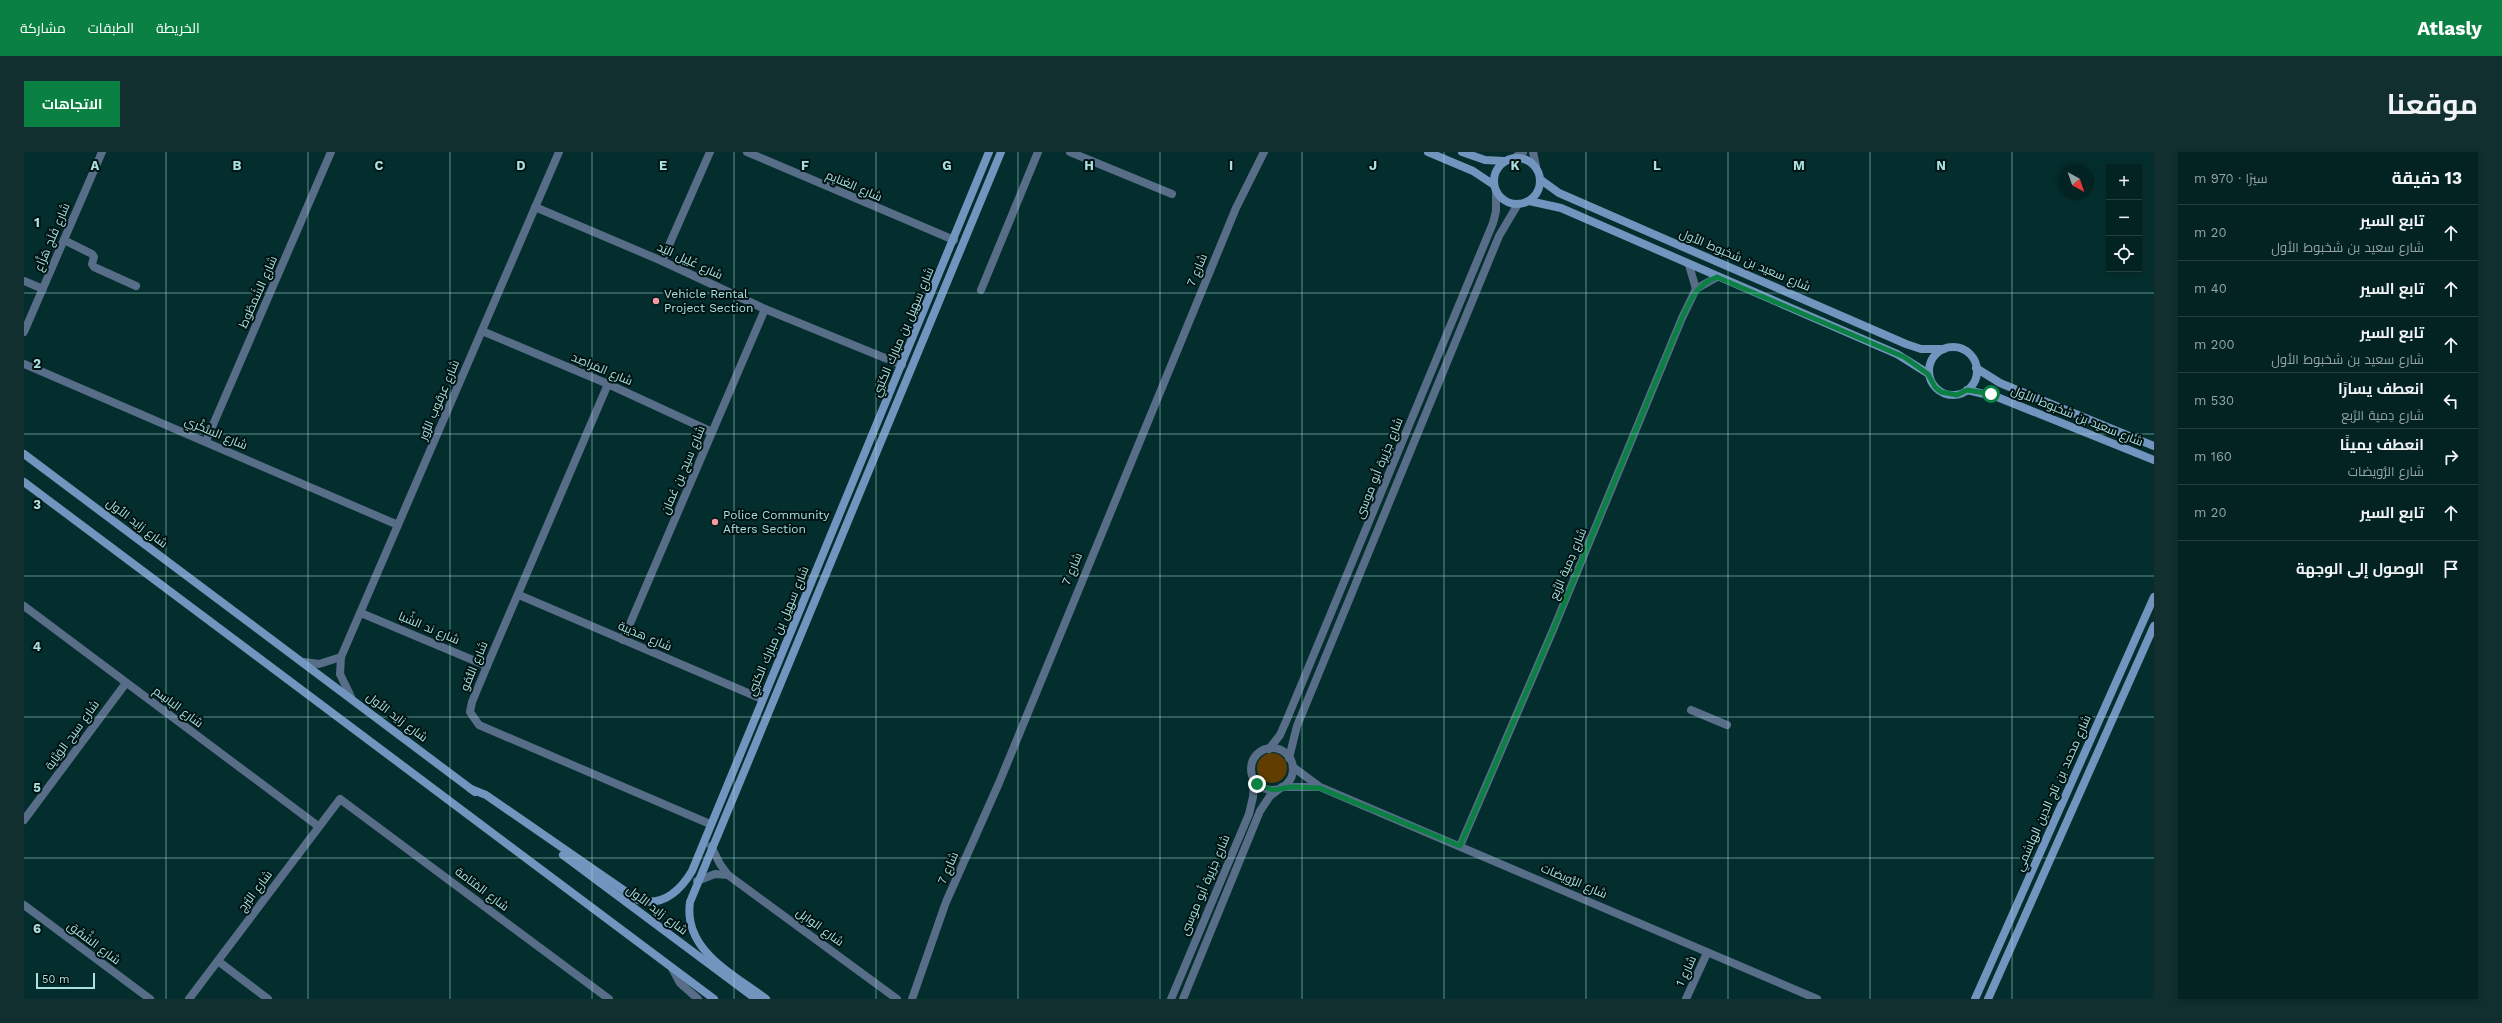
<!DOCTYPE html>
<html lang="ar">
<head>
<meta charset="utf-8">
<style>
  :root { --surface:#032222; --page:#112f2f; --text:#f1f3f6; --muted:#97a4a5; --line:#243f40; --accent:#0b8043 }
  body { margin:0; font-family:"Work Sans",Cairo,sans-serif; background:var(--page); color:var(--text); direction:rtl }
  .controls { position:absolute; right:12px; top:12px; display:grid; overflow:hidden; border-radius:0px; box-shadow:0 2px 6px #0003 }
  .controls button { width:36px; height:36px; display:grid; place-items:center; padding:0; border:0; border-bottom:1px solid var(--line); background:var(--surface); color:var(--text); font:20px sans-serif }
  .compass { position:absolute; left:2034px; top:12px; width:36px; height:36px; border-radius:50%; background:var(--surface); box-shadow:0 2px 6px #0003; rotate:140deg }
  .scale { position:absolute; left:12px; bottom:10px; width:59px; box-sizing:border-box; padding-left:4px; border:2px solid #aae0de; border-top:0; font-size:11px; line-height:14px; white-space:nowrap; color:#aae0de; -webkit-text-stroke:3px #001414; paint-order:stroke }
  .stop { position:absolute; width:12px; height:12px; margin:-9px; border:3px solid #0b8043; border-radius:50%; background:#fff }
  .stop.end { background:#0b8043; border-color:#fff; box-shadow:0 1px 4px #0008 }
  .list { margin:0; padding:0; list-style:none }
  h2 { display:flex; justify-content:space-between; align-items:center; height:52px; margin:0; padding:0 16px; font-size:17px }
  h2 small { font-size:13px; font-weight:400; color:var(--muted) }
  .list li { display:grid; grid-template-columns:26px 1fr auto; gap:12px; align-items:center; box-sizing:border-box; height:56px; padding:0 16px; border-top:1px solid var(--line) }
  .list b { display:block; font-size:15px; white-space:nowrap }
  .list p { margin:0; font-size:13px; white-space:nowrap; color:var(--muted) }
  .list em { font-size:13px; font-style:normal; color:var(--muted) }
  .icon { flex:none; width:22px; height:22px; fill:none; stroke:currentColor; stroke-width:2; stroke-linecap:round; stroke-linejoin:round }
  .map { position:relative; flex:none; width:2130px; height:847px; overflow:hidden; direction:ltr; border-radius:0px }
  header { display:flex; align-items:center; gap:24px; box-sizing:border-box; height:56px; padding:0 20px; background:var(--accent); color:#fff }
  header strong { font-size:19px }
  nav { display:flex; gap:22px; margin-inline-start:auto; font-size:14px }
  .intro { display:flex; align-items:center; justify-content:space-between; box-sizing:border-box; height:96px; padding:0 24px }
  h1 { margin:0; font-size:28px }
  .button { padding:10px 18px; border-radius:0px; background:var(--accent); color:#fff; font-size:14px; font-weight:700 }
  main { display:flex; gap:24px; padding:0 24px }
  aside { flex:1; background:var(--surface); border-radius:0px; box-shadow:0 2px 6px #0003 }
  .map>svg:first-child { display:block }
  .green { fill:#603d00 }
  .lines { fill:none; stroke-linecap:round; stroke-linejoin:round }
  .street { stroke:#576d88; stroke-width:8 }
  .secondary { stroke:#7295bf; stroke-width:8 }
  .route { stroke:#0b8043; stroke-width:5 }
  .grid { fill:none; stroke:#aae0de; stroke-width:1; stroke-opacity:0.55 }
  .poi-dot { fill:#f49aa3; stroke:#001414; stroke-width:1.5 }
  .labels { text-anchor:middle; dominant-baseline:central; stroke-width:4; stroke-linejoin:round; paint-order:stroke }
  .street-label { font-size:12px; fill:#aae0de; stroke:#001414 }
  .poi-label { font-size:12px; fill:#aae0de; stroke:#001414; text-anchor:start }
  .grid-label { font-size:13px; text-anchor:middle; font-weight:bold; fill:#aae0de; stroke:#001414; stroke-width:4; stroke-linejoin:round; paint-order:stroke }
</style>
</head>
<body>
<header>
<strong>Atlasly</strong>
<nav><a>الخريطة</a><a>الطبقات</a><a>مشاركة</a></nav>
</header>
<div class="intro"><h1>موقعنا</h1><a class="button">الاتجاهات</a></div>
<main>
<aside>
<h2>13 دقيقة<small>سيرًا · 970 m</small></h2>
<ul class="list">
<li><svg class="icon" aria-label="ahead" viewBox="0 0 24 24"><path d="M12 20V5M6 11l6-6 6 6"/></svg><div><b>تابع السير</b><p>شارع سعيد بن شخبوط الأول</p></div><em>20 m</em></li>
<li><svg class="icon" aria-label="ahead" viewBox="0 0 24 24"><path d="M12 20V5M6 11l6-6 6 6"/></svg><div><b>تابع السير</b></div><em>40 m</em></li>
<li><svg class="icon" aria-label="ahead" viewBox="0 0 24 24"><path d="M12 20V5M6 11l6-6 6 6"/></svg><div><b>تابع السير</b><p>شارع سعيد بن شخبوط الأول</p></div><em>200 m</em></li>
<li><svg class="icon" aria-label="left" viewBox="0 0 24 24"><path d="M17 20v-9H6M10 6l-5 5 5 5"/></svg><div><b>انعطف يسارًا</b><p>شارع دِمية الرَّبع</p></div><em>530 m</em></li>
<li><svg class="icon" aria-label="right" viewBox="0 0 24 24"><path d="M7 20v-9h11M14 6l5 5-5 5"/></svg><div><b>انعطف يمينًا</b><p>شارع الرُّويضات</p></div><em>160 m</em></li>
<li><svg class="icon" aria-label="ahead" viewBox="0 0 24 24"><path d="M12 20V5M6 11l6-6 6 6"/></svg><div><b>تابع السير</b></div><em>20 m</em></li>
<li><svg class="icon" aria-label="arrive" viewBox="0 0 24 24"><path d="M6 21V4h12l-3 4 3 4H6"/></svg><div><b>الوصول إلى الوجهة</b></div></li>
</ul>
</aside>
<div class="map">
<svg width="2130" height="847" viewBox="0 0 2130 847">
  <rect width="100%" height="100%" fill="#042e2d"/>
  <!-- green -->
  <circle class="green" cx="1248" cy="616" r="15"/>
  <g class="lines">
    <!-- street -->
    <g class="street">
      <path d="M723,0L930,88"/>
      <path d="M1046,0L1148,42"/>
      <path d="M1509,0L1512,14"/>
      <path d="M1490,6L1499,0"/>
      <path d="M511,55L638,109L741,157L878,213"/>
      <path d="M40,88L68,102L70,105L68,112L70,115L112,134"/>
      <path d="M638,109L686,0"/>
      <path d="M1665,113L1672,137"/>
      <path d="M0,129L19,137"/>
      <path d="M957,138L1014,0"/>
      <path d="M458,179L584,232L688,280"/>
      <path d="M0,180L78,0"/>
      <path d="M0,212L374,373"/>
      <path d="M584,232L463,514L448,550L446,560L455,573L686,672"/>
      <path d="M182,289L307,0"/>
      <path d="M495,443L738,547"/>
      <path d="M0,454L294,674"/>
      <path d="M337,461L463,514"/>
      <path d="M599,488L741,157"/>
      <path d="M280,510L295,512L317,505"/>
      <path d="M327,545L316,522L317,505L535,0"/>
      <path d="M1667,558L1703,573"/>
      <circle cx="1248" cy="617" r="21"/>
      <path d="M1245,597L1256,583L1263,567L1469,71L1472,59V40"/>
      <path d="M1265,606L1273,574L1475,84L1494,52"/>
      <path d="M1269,615L1296,635L1793,847"/>
      <path d="M1258,635H1293"/>
      <path d="M0,668L102,531"/>
      <path d="M687,694L696,712L704,723L873,847"/>
      <path d="M1436,694L1529,478L1658,166L1672,137L1693,125"/>
      <path d="M673,729L691,722L704,723"/>
      <path d="M0,753L126,847"/>
      <path d="M194,809L244,847"/>
      <path d="M648,816L656,831L674,847"/>
      <path d="M165,847L316,647L585,847"/>
      <path d="M888,847L922,750L975,631L1212,56L1240,0"/>
      <path d="M1147,847L1225,662L1229,645L1230,627"/>
      <path d="M1159,847L1236,659L1246,644L1255,637"/>
      <path d="M1662,847L1683,801"/>
    </g>
    <!-- secondary -->
    <g class="secondary">
      <path d="M1404,0L1449,19L1470,33"/>
      <path d="M1438,0L1461,8L1480,9"/>
      <circle cx="1493" cy="29" r="23"/>
      <path d="M1517,28L1535,41L1882,192L1897,197H1920"/>
      <path d="M1505,49L1537,56L1873,202L1905,222"/>
      <circle cx="1929" cy="219" r="24"/>
      <path d="M1952,216L1976,231L2130,294"/>
      <path d="M1943,238L1973,245L2130,308"/>
      <path d="M0,302L451,640"/>
      <path d="M0,330L690,847"/>
      <path d="M447,637L462,643L614,748C639,755 656,739 668,719L965,0"/>
      <path d="M539,703L732,847"/>
      <path d="M742,847C709,822 659,798 666,750L977,0"/>
      <path d="M1951,847L2130,445"/>
      <path d="M1964,847L2130,474"/>
    </g>
  </g>
  <g class="lines">
    <!-- route -->
    <path class="route" d="M1233,632L1249,638L1267,635L1296,636L1436,694L1529,478L1658,166C1667,147 1672,133 1693,125L1880,205L1904,222L1911,235L1917,240L1933,243L1943,238L1967,242"/>
  </g>
  <!-- grid -->
  <path class="grid" d="M142,0V847M284,0V847M426,0V847M568,0V847M710,0V847M852,0V847M994,0V847M1136,0V847M1278,0V847M1420,0V847M1562,0V847M1704,0V847M1846,0V847M1988,0V847M0,141H2130M0,282H2130M0,424H2130M0,565H2130M0,706H2130"/>
  <!-- markers -->
  <g class="poi-dot">
    <circle cx="632" cy="149" r="4"/>
    <circle cx="691" cy="370" r="4"/>
  </g>
  <g class="labels">
    <!-- street labels -->
    <g class="street-label">
      <text transform="translate(830 34) rotate(23)">شارع الغَنايِم</text>
      <text transform="translate(28 85) rotate(-67)">شارع فَلَج هَزَّاع</text>
      <text transform="translate(1721 108) rotate(23)">شارع سعيد بن شخبوط الأول</text>
      <text transform="translate(666 109) rotate(25)">شارع غَلِيل اليَد</text>
      <text transform="translate(1173 118) rotate(-67)">شارع 7</text>
      <text transform="translate(234 140) rotate(-66)">شارع الشَمطُوط</text>
      <text transform="translate(879 180) rotate(-67)">شارع سهيل بن مبارك الكتبي</text>
      <text transform="translate(578 217) rotate(23)">شارع المَراصِد</text>
      <text transform="translate(415 248) rotate(-67)">شارع عرقوب الزُّور</text>
      <text transform="translate(2053 264) rotate(22)">شارع سعيد بن شخبوط الأول</text>
      <text transform="translate(192 281) rotate(23)">شارع السُّكَّري</text>
      <text transform="translate(1355 316) rotate(-68)">شارع جزيرة أبو موسى</text>
      <text transform="translate(659 318) rotate(-67)">شارع سيح بن عُمان</text>
      <text transform="translate(113 371) rotate(37)">شارع زايد الأول</text>
      <text transform="translate(1544 412) rotate(-67)">شارع دِمية الرَّبع</text>
      <text transform="translate(1048 417) rotate(-67)">شارع 7</text>
      <text transform="translate(405 476) rotate(23)">شارع ند الشِّبا</text>
      <text transform="translate(754 479) rotate(-67)">شارع سهيل بن مبارك الكتبي</text>
      <text transform="translate(621 484) rotate(23)">شارع هدَيبة</text>
      <text transform="translate(450 514) rotate(-67)">شارع النُّمُو</text>
      <text transform="translate(154 555) rotate(37)">شارع الباسِم</text>
      <text transform="translate(373 565) rotate(37)">شارع زايد الأول</text>
      <text transform="translate(48 583) rotate(-54)">شارع سيح الوَيَّاية</text>
      <text transform="translate(2029 641) rotate(-66)">شارع محمد بن تاج الدين الهاشمي</text>
      <text transform="translate(924 716) rotate(-66)">شارع 7</text>
      <text transform="translate(1550 729) rotate(23)">شارع الرُّويضات</text>
      <text transform="translate(1181 733) rotate(-67)">شارع جزيرة أبو موسى</text>
      <text transform="translate(458 737) rotate(37)">شارع المَتامة</text>
      <text transform="translate(231 739) rotate(-53)">شارع البُرج</text>
      <text transform="translate(633 758) rotate(37)">شارع زايد الأول</text>
      <text transform="translate(796 775) rotate(36)">شارع الوابِل</text>
      <text transform="translate(70 791) rotate(37)">شارع الشَّفَق</text>
      <text transform="translate(1662 819) rotate(-65)">شارع 1</text>
    </g>
    <!-- poi labels -->
    <g class="poi-label">
      <text x="640" y="142">Vehicle Rental<tspan x="640" dy="14">Project Section</tspan></text>
      <text x="699" y="363">Police Community<tspan x="699" dy="14">Afters Section</tspan></text>
    </g>
  </g>
  <g class="grid-label">
    <text x="71" y="18">A</text>
    <text x="213" y="18">B</text>
    <text x="355" y="18">C</text>
    <text x="497" y="18">D</text>
    <text x="639" y="18">E</text>
    <text x="781" y="18">F</text>
    <text x="923" y="18">G</text>
    <text x="1065" y="18">H</text>
    <text x="1207" y="18">I</text>
    <text x="1349" y="18">J</text>
    <text x="1491" y="18">K</text>
    <text x="1633" y="18">L</text>
    <text x="1775" y="18">M</text>
    <text x="1917" y="18">N</text>
    <text x="13" y="75">1</text>
    <text x="13" y="216">2</text>
    <text x="13" y="357">3</text>
    <text x="13" y="499">4</text>
    <text x="13" y="640">5</text>
    <text x="13" y="781">6</text>
  </g>
</svg>
<div class="controls">
<button>+</button>
<button>−</button>
<button><svg class="icon" aria-label="locate" viewBox="0 0 24 24"><circle cx="12" cy="12" r="6"/><path d="M12 2v4M12 18v4M2 12h4M18 12h4"/></svg></button>
</div>
<svg class="compass" viewBox="-18 -18 36 36"><path d="M0-13l5 13h-10z" fill="#e53935"/><path d="M0 13l5-13h-10z" fill="#97a4a5"/></svg>
<div class="scale">50 m</div>
<div class="stop" style="left:1967px;top:242px"></div>
<div class="stop end" style="left:1233px;top:632px"></div>
</div>
</main>
</body>
</html>
